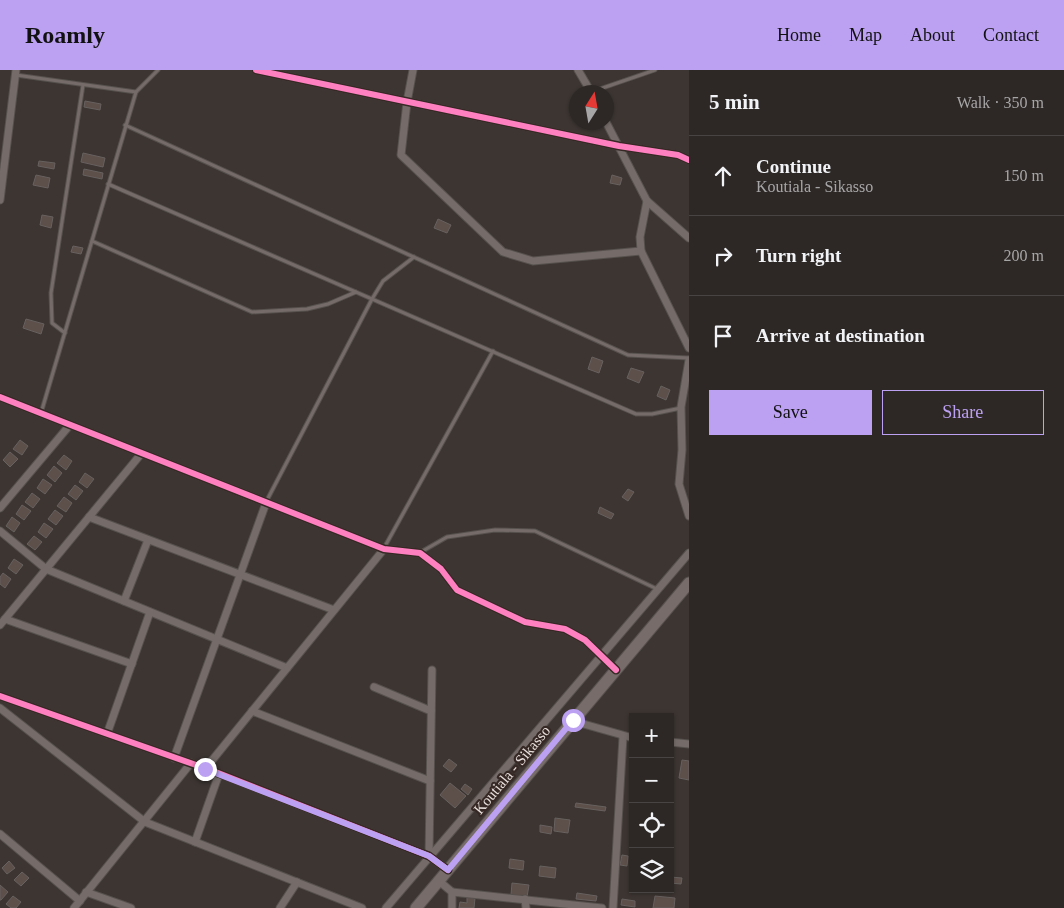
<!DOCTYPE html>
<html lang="en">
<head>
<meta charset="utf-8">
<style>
  :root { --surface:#2d2826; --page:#35302e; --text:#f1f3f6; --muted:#a7a6a7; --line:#484443; --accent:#bca0f2 }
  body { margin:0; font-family:Georgia,serif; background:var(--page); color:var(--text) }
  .controls { position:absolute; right:15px; bottom:15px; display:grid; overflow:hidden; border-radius:0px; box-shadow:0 1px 4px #0004 }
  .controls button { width:45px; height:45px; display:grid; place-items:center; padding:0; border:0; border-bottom:1px solid var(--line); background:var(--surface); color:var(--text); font:25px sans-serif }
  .compass { position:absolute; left:569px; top:15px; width:45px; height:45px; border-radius:50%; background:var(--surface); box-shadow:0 1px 4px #0004; rotate:11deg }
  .stop { position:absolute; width:15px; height:15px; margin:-11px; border:4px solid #bca0f2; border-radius:50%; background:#fff }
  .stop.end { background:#bca0f2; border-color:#fff; box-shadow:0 1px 5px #0008 }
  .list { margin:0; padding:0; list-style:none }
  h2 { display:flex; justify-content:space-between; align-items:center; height:65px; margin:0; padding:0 20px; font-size:21px }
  h2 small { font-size:16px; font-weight:400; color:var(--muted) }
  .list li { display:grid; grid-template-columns:32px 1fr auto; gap:15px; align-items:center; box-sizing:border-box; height:80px; padding:0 20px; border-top:1px solid var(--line) }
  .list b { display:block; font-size:19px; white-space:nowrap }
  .list p { margin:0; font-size:16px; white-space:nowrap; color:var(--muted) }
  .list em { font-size:16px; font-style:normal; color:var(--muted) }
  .actions { display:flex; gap:10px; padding:15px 20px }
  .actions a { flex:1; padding:11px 0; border:1px solid var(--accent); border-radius:0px; text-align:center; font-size:18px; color:var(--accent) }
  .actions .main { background:var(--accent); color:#111 }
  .icon { flex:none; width:28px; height:28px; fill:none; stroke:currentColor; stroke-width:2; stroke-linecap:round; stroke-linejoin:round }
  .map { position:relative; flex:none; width:689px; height:838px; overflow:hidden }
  header { display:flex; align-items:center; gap:30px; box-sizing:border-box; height:70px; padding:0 25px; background:var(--accent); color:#111 }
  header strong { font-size:24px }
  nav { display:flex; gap:28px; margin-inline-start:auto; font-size:18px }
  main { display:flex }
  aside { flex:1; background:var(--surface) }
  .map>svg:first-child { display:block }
  .building { fill:#5d4f4a; stroke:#67615f }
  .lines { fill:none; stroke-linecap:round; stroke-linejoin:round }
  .service-casing { stroke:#57514e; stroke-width:5 }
  .minor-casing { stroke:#57514e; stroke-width:9 }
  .primary-casing { stroke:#57514e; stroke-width:13 }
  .service { stroke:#756c69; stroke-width:3 }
  .minor { stroke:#756c69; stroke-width:7 }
  .primary { stroke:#776c69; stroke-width:11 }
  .cycleway-casing { stroke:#362925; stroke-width:9 }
  .cycleway { stroke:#ff80c0; stroke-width:6 }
  .route { stroke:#bca0f2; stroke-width:6 }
  .labels { text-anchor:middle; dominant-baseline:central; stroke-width:4.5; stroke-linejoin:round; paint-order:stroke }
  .street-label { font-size:15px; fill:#e8dfdc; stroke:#362925 }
</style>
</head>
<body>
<header>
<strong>Roamly</strong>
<nav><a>Home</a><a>Map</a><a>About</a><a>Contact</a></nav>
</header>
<main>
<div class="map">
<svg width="689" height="838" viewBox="0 0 689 838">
  <rect width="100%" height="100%" fill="#3c3532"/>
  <!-- building -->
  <g class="building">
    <path d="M85,31L101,34L100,40L84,37Z"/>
    <path d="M83,83L105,88L103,97L81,92Z"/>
    <path d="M39,91L55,93L54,99L38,96Z"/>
    <path d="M84,99L103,103L102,109L83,105Z"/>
    <path d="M36,105L50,108L48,118L33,115Z"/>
    <path d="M612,105L622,108L620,115L610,113Z"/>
    <path d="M42,145L53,147L51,158L40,155Z"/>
    <path d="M438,149L451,155L447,163L434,158Z"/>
    <path d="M73,176L83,178L81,184L71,182Z"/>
    <path d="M26,249L44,254L41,264L23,258Z"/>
    <path d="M592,287L603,291L599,303L588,299Z"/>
    <path d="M631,298L644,302L639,313L627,308Z"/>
    <path d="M661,316L670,320L666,330L657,326Z"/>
    <path d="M20,370L28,376L22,385L13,379Z"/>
    <path d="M10,382L18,389L10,397L3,390Z"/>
    <path d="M64,385L72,391L66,400L57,393Z"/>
    <path d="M54,396L62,403L55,412L47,405Z"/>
    <path d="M85,403L94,409L87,418L79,412Z"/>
    <path d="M43,409L52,415L45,424L37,418Z"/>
    <path d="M75,415L83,421L76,430L68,424Z"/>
    <path d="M628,419L634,422L628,431L622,427Z"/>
    <path d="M32,423L40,429L33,438L25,432Z"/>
    <path d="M64,427L72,433L66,442L57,436Z"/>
    <path d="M22,435L31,441L24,450L16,444Z"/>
    <path d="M600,437L614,444L611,449L598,443Z"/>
    <path d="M55,440L63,446L56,455L48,449Z"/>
    <path d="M12,447L20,453L14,462L6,456Z"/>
    <path d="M44,453L53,459L46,468L38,462Z"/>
    <path d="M34,466L42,472L35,480L27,474Z"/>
    <path d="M14,489L23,495L16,504L8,498Z"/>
    <path d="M3,503L11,509L5,518L0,514V507Z"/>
    <path d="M449,689L457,695L451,702L443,696Z"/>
    <path d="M682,690L689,691V710L679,708Z"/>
    <path d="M450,713L466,726L455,738L440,725Z"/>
    <path d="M465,714L472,719L468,725L461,719Z"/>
    <path d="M576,733L606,737L605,741L575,737Z"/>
    <path d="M555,748L570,750L568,763L554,761Z"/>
    <path d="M540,755L552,757L551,764L540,762Z"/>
    <path d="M622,785L628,786L627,796L620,795Z"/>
    <path d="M510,789L524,791L523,800L509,798Z"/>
    <path d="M9,791L15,798L7,804L2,798Z"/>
    <path d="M540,796L556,798L555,808L539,806Z"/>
    <path d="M22,802L29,808L21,816L14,810Z"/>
    <path d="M670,807L682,808L681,814L670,813Z"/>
    <path d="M512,813L529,815L527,827L511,825Z"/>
    <path d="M0,815L8,822L1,830H0Z"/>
    <path d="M577,823L597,826L596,831L576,829Z"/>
    <path d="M13,826L21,832L16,838H11L6,834Z"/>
    <path d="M655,826L675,828L674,838H653Z"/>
    <path d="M467,827L475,828L474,838H459L460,832L467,833Z"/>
    <path d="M622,829L635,831V837L621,835Z"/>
  </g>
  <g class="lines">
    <defs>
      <g id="service">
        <path d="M16,5L136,22L158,0"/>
        <path d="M591,22L655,0"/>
        <path d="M125,55L628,285L689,288"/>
        <path d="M108,114L636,344H652L681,338"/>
        <path d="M92,171L252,242L307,239L328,234L356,222"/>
        <path d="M65,263L52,253L51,223L83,15"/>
        <path d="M41,343L136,22"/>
        <path d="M266,432L372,229L383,211L414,187"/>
        <path d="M384,478L493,281"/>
        <path d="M421,482L447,467L495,460L535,461L657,519"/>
      </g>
      <g id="minor">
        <path d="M256,0L619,76L678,85L689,90"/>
        <path d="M413,0L407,32L401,85L503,182L533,191L641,181"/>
        <path d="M578,0L591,22"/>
        <path d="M606,52L647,131L689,168"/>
        <path d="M0,130L16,0"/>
        <path d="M647,131L640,167L641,181L689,278"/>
        <path d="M689,290L681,337L682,380L679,414L689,446"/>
        <path d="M0,327L384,479L420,483L441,499L457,520L525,552L565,559L585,570L616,600"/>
        <path d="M0,438L69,356"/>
        <path d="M89,447L334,540"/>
        <path d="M0,461L46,499L287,598"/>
        <path d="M124,531L148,470"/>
        <path d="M5,549L132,594"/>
        <path d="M0,555L141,384"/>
        <path d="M374,617L431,641"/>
        <path d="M0,626L213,701L429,786L448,800"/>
        <path d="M0,638L145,752L362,838"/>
        <path d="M252,641L430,711"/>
        <path d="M573,651L633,668"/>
        <path d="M107,664L150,542"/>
        <path d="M670,672L689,674"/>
        <path d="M174,688L266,433"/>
        <path d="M205,699L384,479"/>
        <path d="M0,764L80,831"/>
        <path d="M195,772L219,704"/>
        <path d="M429,786L432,600"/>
        <path d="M439,811L452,822V838"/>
        <path d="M86,822L131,838"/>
        <path d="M452,822L602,838"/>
        <path d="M525,829L526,838"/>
        <path d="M74,838L191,693"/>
        <path d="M280,838L297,812"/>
        <path d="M386,838L689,483"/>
        <path d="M613,838L623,667"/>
      </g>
      <path id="primary" d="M416,838L689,513"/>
    </defs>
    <!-- service casing -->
    <use href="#service" class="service-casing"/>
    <!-- minor casing -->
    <use href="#minor" class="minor-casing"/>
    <!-- primary casing -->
    <use href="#primary" class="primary-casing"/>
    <!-- service -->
    <use href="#service" class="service"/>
    <!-- minor -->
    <use href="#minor" class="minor"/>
    <!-- primary -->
    <use href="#primary" class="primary"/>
    <defs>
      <g id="cycleway">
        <path d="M256,0L619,76L678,85L689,90"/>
        <path d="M0,327L384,479L420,483L441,499L457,520L525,552L565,559L585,570L616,600"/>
        <path d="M0,626L213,701L429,786L448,800"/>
      </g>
    </defs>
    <!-- cycleway casing -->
    <use href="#cycleway" class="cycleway-casing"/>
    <!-- cycleway -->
    <use href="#cycleway" class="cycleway"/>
  </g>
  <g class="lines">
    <!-- route -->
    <path class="route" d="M205,699L429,786L448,800L573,650"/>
  </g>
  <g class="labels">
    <!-- street labels -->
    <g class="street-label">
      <text transform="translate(512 700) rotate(-50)">Koutiala - Sikasso</text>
    </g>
  </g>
</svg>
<div class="controls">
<button>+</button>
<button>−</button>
<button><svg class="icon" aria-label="locate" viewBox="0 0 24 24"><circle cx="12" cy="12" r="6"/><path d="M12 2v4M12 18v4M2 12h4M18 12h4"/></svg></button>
<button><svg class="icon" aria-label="layers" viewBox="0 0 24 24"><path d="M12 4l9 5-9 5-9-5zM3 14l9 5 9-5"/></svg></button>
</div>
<svg class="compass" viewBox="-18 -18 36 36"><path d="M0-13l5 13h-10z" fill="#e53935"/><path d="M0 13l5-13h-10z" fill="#a7a6a7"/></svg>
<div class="stop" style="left:573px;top:650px"></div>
<div class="stop end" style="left:205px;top:699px"></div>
</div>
<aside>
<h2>5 min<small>Walk · 350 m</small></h2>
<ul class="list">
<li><svg class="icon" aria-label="ahead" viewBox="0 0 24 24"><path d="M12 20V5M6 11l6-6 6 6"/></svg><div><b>Continue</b><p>Koutiala - Sikasso</p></div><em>150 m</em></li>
<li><svg class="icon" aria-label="right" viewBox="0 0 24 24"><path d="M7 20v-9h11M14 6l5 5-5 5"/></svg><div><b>Turn right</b></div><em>200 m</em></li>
<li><svg class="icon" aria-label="arrive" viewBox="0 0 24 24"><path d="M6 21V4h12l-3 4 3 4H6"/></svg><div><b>Arrive at destination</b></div></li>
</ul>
<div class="actions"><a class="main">Save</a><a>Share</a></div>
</aside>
</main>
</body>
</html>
